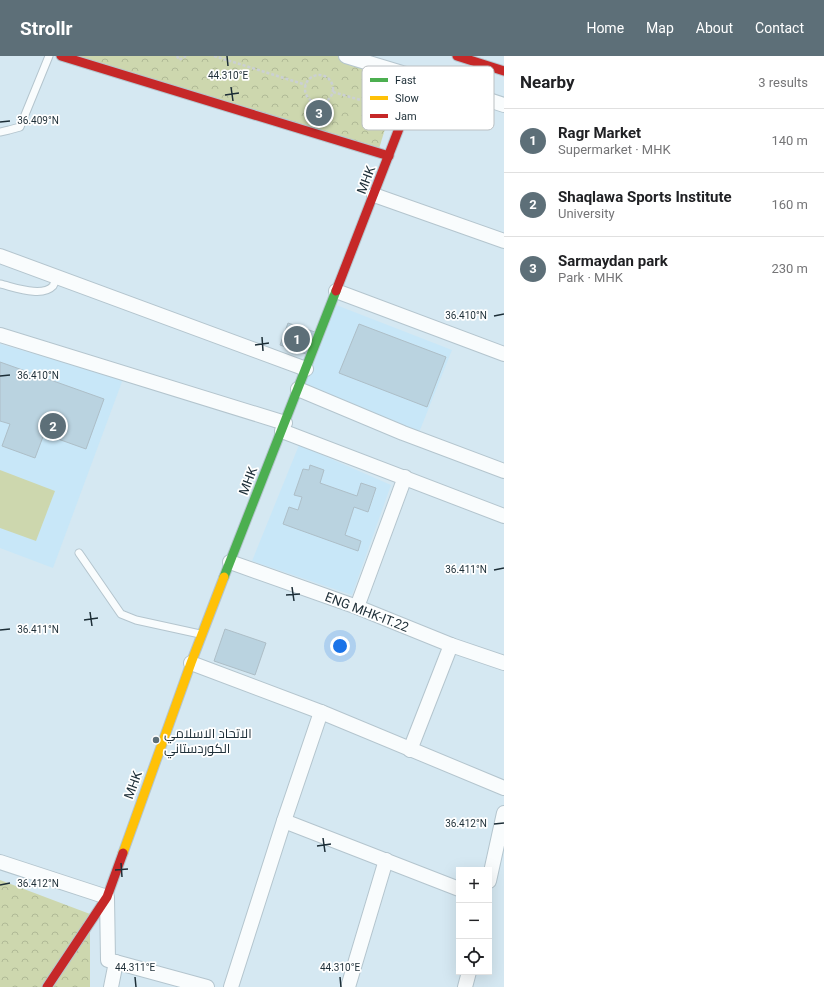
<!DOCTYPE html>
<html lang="en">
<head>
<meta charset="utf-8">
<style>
  :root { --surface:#fff; --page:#f2f2f2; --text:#202124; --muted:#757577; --line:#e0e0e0; --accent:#5d6f78 }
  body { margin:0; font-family:Roboto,Cairo,sans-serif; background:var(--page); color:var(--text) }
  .controls { position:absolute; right:12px; bottom:12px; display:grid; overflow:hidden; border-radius:0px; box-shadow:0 4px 16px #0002 }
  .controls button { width:36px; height:36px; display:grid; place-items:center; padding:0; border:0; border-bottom:1px solid var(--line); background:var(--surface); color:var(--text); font:20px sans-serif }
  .you { position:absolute; left:340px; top:590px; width:14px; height:14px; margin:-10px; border:3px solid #fff; border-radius:50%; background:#1a73e8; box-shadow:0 0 0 6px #1a73e833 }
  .badge { display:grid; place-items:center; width:26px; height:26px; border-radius:50%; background:var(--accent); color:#fff; font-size:13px; font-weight:700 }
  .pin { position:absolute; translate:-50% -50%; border:2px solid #fff; box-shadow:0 1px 4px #0006 }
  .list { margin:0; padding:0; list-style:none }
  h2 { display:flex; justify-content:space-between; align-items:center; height:52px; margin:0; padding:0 16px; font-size:17px }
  h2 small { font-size:13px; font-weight:400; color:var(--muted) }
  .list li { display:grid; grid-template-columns:26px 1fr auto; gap:12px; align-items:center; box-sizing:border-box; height:64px; padding:0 16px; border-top:1px solid var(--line) }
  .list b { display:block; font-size:15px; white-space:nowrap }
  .list p { margin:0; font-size:13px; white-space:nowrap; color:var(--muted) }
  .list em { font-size:13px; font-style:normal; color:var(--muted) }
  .icon { flex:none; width:22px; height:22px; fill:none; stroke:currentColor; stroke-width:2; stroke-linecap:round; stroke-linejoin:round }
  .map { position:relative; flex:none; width:504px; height:931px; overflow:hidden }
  header { display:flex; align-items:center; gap:24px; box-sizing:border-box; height:56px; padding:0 20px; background:var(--accent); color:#fff }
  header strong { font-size:19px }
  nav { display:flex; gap:22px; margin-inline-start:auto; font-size:14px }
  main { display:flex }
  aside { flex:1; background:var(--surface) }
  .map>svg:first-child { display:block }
  .built { fill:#c8e7f8 }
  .forest { fill:url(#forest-crowns) }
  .pitch { fill:#cdd7ae }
  .building { fill:#bad3e0; stroke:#adbec7 }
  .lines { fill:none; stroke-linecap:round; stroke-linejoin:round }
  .lane-casing { stroke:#b4c5ce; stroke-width:9 }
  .street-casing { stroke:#b4c5ce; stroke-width:16 }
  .fast-casing { stroke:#b4c5ce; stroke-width:11 }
  .slow-casing { stroke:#b4c5ce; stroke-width:11 }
  .jam-casing { stroke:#b4c5ce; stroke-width:11 }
  .path { stroke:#cbd0d3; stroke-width:2.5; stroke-dasharray:3 2; stroke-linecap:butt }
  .lane { stroke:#f9fcfd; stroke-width:7 }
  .street { stroke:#f9fcfd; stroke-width:14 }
  .fast { stroke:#4caf50; stroke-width:9 }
  .slow { stroke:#ffc107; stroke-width:9 }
  .jam { stroke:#c62828; stroke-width:9 }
  .ticks { fill:none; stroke:#1d2e37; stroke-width:1.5 }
  .poi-dot { fill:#5d6f78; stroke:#fff; stroke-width:1.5 }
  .labels { text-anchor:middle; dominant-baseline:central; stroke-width:3.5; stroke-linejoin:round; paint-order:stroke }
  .street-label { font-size:13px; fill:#1d2e37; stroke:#fff }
  .poi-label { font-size:13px; fill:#1d2e37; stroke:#fff; text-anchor:start }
  .key { fill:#fff; stroke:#bbc0c3; stroke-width:1 }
  .key-label { font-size:11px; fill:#1d2e37 }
  .ticks-label { font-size:10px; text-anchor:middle; fill:#1d2e37; stroke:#fff; stroke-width:3.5; stroke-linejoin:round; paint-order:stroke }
</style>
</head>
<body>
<header>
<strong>Strollr</strong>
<nav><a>Home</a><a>Map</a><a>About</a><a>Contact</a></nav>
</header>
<main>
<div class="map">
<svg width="504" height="931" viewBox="0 0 504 931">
  <defs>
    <pattern id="forest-crowns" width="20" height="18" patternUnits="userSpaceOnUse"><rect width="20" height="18" fill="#cdd7ae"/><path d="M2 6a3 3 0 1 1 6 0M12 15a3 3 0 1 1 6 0" fill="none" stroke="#b0b996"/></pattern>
  </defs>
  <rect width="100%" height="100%" fill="#d5e8f2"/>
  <!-- built -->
  <g class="built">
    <path d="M331,247L452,294L418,379L298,333Z"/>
    <path d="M0,288L123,323L53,512L0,492Z"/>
    <path d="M299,389L391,429L352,539L252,505Z"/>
  </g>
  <!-- forest -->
  <g class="forest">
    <path d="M61,0H346L402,17L378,96Z"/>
    <path d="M0,824L90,858V931H0Z"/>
  </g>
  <!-- pitch -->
  <path class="pitch" d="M0,414L55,435L36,485L0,472Z"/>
  <!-- building -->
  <g class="building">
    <path d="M288,267L315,276L306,298L280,289Z"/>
    <path d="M359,268L446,301L427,351L339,317Z"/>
    <path d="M0,306L104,343L86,393L44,378L35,402L2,390L10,368L0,365Z"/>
    <path d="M310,409L324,414L320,427L357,440L361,427L376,432L368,456L354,451L345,479L361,485L358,495L283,468L289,451L298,454L302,441L294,439L303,413L309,414Z"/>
    <path d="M225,573L266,587L255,619L214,605Z"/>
  </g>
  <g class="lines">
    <defs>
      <g id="lane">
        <path d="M0,76L9,74L20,71L49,0"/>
        <path d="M0,228C14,231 42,242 53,230C55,227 55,224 56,221"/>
        <path d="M79,497L121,558L136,564L200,578"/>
      </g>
      <g id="street">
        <path d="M346,0L402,17L419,21L504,49"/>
        <path d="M374,139L504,185"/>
        <path d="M0,200L306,313"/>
        <path d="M336,235L504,298"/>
        <path d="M0,279L285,367"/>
        <path d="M298,333L403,377L504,415"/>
        <path d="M282,375L504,460"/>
        <path d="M230,506L357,551L451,589L504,607"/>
        <path d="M357,551L405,421"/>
        <path d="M191,607L321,656L504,732"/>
        <path d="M410,694L451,589"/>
        <path d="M284,765L459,833"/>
        <path d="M0,806L107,841L108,904L207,931"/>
        <path d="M489,825L504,757"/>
        <path d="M111,931L116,906"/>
        <path d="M231,931L284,765L321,656"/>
        <path d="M348,931L386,804"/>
        <path d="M465,931L469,916"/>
      </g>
      <path id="fast" d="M224,521L336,235"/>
      <path id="slow" d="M123,797L191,607L224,521"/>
      <g id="jam">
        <path d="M61,0L389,100"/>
        <path d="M457,0L504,15"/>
        <path d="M336,235L419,21"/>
        <path d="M47,931L107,841L123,797"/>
      </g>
    </defs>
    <!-- lane casing -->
    <use href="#lane" class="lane-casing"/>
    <!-- street casing -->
    <use href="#street" class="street-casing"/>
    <!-- fast casing -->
    <use href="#fast" class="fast-casing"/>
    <!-- slow casing -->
    <use href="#slow" class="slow-casing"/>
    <!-- jam casing -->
    <use href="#jam" class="jam-casing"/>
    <!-- path -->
    <g class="path">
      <path d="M177,0L179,4L186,0"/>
      <path d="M214,0L306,29"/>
      <circle cx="319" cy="33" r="14"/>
      <path d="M333,36L388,52"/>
    </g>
    <!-- lane -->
    <use href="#lane" class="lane"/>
    <!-- street -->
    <use href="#street" class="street"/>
    <!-- fast -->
    <use href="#fast" class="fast"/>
    <!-- slow -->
    <use href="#slow" class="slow"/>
    <!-- jam -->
    <use href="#jam" class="jam"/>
  </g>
  <!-- ticks -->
  <path class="ticks" d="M227,0L228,10M231,31L233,45M225,39L239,37M0,66L10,65M494,260L504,258M262,281L263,295M255,289L269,287M0,320L10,319M494,514L504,512M292,531L294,545M286,539L300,538M90,556L92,570M84,564L98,562M0,574L10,573M494,768L504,767M323,782L325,796M317,790L331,788M121,807L122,821M115,814L128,813M0,829L10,827M135,921L136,931M340,921L341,931"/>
  <!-- markers -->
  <circle class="poi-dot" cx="156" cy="684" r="4"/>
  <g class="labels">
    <!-- street labels -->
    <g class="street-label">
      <text transform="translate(366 124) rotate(-69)">MHK</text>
      <text transform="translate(248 425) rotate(-69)">MHK</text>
      <text transform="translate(367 556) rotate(21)">ENG MHK-IT.22</text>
      <text transform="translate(133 729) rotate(-70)">MHK</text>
    </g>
    <!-- poi labels -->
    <g class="poi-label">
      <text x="164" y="677">الاتحاد الاسلامي<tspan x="164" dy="15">الكوردستاني</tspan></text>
    </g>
  </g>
  <!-- legend -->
  <rect x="362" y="10" width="132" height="64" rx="6" class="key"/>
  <rect x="370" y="22" width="18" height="4" fill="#4caf50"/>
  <rect x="370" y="40" width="18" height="4" fill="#ffc107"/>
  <rect x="370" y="58" width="18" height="4" fill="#c62828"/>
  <g class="key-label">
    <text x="395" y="28">Fast</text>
    <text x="395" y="46">Slow</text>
    <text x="395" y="64">Jam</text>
  </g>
  <g class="ticks-label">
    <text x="228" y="23">44.310°E</text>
    <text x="38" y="68">36.409°N</text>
    <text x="466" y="263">36.410°N</text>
    <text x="38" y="323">36.410°N</text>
    <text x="466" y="517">36.411°N</text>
    <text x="38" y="577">36.411°N</text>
    <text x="466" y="771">36.412°N</text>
    <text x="38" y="831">36.412°N</text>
    <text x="135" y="915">44.311°E</text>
    <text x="340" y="915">44.310°E</text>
  </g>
</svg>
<div class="controls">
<button>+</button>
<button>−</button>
<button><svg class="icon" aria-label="locate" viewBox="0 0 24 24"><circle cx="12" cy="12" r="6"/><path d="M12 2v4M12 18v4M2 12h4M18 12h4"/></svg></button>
</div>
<div class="you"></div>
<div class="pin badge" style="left:297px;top:283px">1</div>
<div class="pin badge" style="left:53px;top:370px">2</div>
<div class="pin badge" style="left:319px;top:57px">3</div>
</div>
<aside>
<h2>Nearby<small>3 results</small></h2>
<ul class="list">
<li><span class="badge">1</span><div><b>Ragr Market</b><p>Supermarket · MHK</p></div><em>140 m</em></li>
<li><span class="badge">2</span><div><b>Shaqlawa Sports Institute</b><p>University</p></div><em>160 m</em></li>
<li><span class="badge">3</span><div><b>Sarmaydan park</b><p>Park · MHK</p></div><em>230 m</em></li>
</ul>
</aside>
</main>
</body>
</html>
